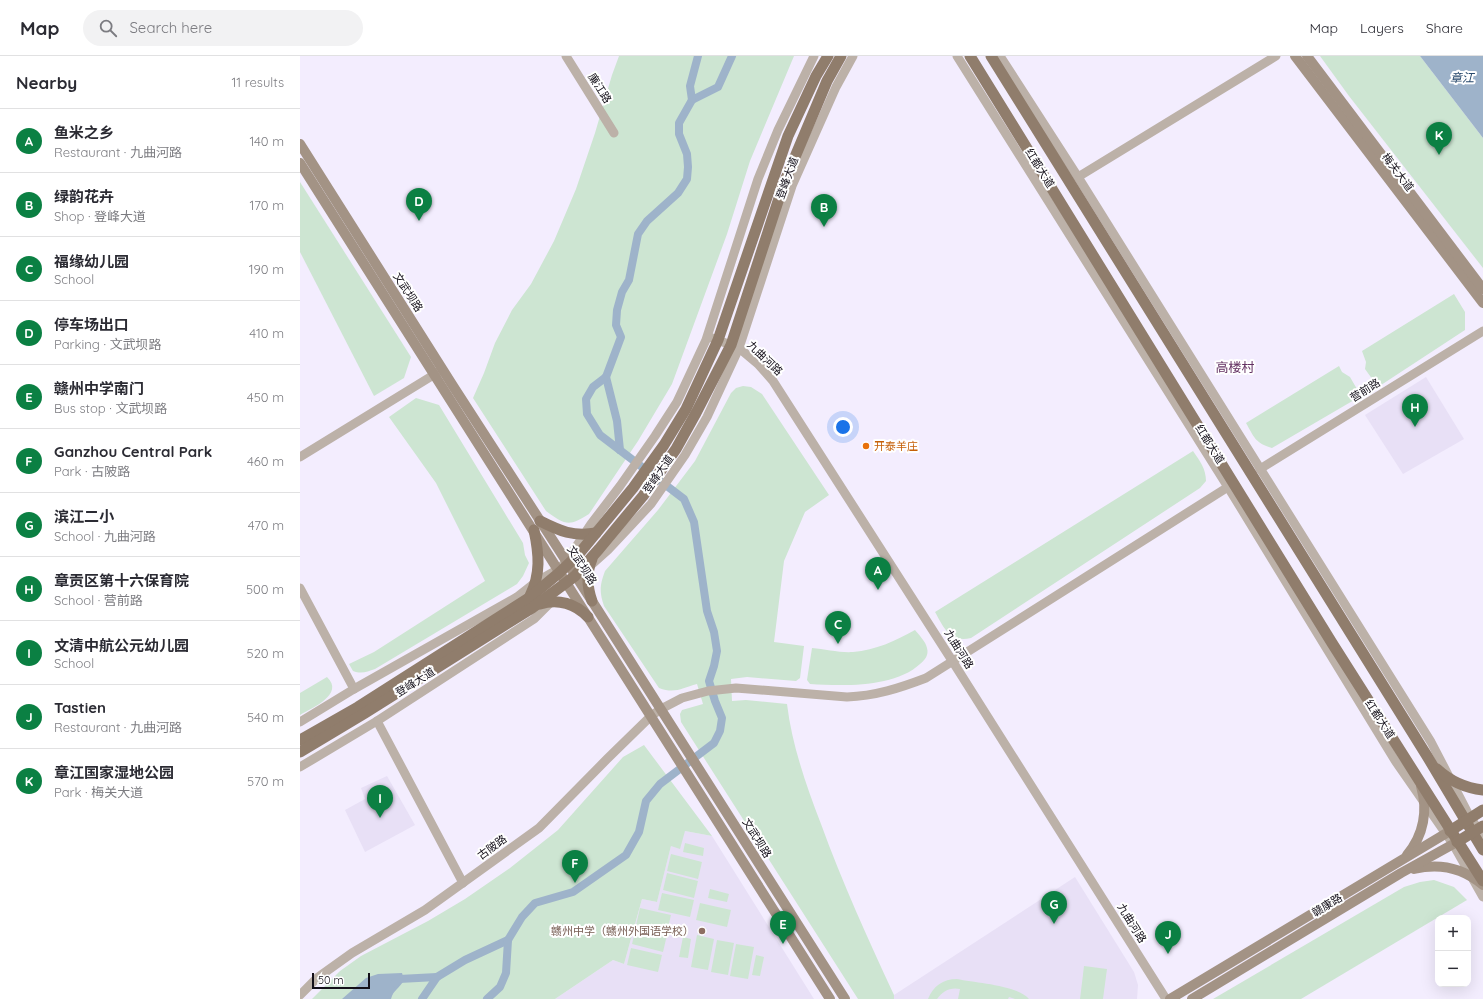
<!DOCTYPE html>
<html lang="en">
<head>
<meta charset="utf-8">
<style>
  :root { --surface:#fff; --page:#f2f2f3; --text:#2b2b33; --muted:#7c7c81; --line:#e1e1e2; --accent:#0b8043 }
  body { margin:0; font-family:Quicksand,"Noto Sans SC",sans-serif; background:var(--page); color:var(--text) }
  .controls { position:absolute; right:12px; bottom:12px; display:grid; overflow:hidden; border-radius:8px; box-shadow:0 4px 16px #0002 }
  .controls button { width:36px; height:36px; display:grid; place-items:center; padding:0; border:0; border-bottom:1px solid var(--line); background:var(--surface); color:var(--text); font:20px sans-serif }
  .scale { position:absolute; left:12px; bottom:10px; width:58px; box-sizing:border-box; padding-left:4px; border:2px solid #130f19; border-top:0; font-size:11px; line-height:14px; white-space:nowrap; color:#130f19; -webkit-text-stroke:3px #fff; paint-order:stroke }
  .you { position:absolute; left:543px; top:371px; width:14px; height:14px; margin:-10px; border:3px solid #fff; border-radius:50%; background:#1a73e8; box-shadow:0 0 0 6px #1a73e833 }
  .badge { display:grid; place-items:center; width:26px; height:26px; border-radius:50%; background:var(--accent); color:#fff; font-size:13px; font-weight:700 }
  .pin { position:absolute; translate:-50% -33px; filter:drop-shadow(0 1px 2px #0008) }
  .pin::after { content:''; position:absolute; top:21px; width:14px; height:12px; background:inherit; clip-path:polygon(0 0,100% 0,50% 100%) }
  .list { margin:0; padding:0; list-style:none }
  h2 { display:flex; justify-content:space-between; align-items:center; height:52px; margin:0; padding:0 16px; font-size:17px }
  h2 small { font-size:13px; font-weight:400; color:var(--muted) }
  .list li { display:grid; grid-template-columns:26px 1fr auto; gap:12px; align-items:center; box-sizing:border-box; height:64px; padding:0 16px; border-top:1px solid var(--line) }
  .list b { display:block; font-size:15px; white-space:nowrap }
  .list p { margin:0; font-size:13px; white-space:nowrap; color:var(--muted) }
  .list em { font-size:13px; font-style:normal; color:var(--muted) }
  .icon { flex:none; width:22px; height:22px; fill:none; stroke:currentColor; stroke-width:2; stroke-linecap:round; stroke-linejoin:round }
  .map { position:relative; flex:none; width:1183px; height:943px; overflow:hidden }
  header { display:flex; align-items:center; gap:24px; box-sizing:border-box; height:56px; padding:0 20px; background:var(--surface); border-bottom:1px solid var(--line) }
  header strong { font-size:19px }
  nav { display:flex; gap:22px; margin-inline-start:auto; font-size:14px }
  .search { width:280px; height:36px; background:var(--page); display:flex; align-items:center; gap:10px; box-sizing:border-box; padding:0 14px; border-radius:22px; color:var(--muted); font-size:15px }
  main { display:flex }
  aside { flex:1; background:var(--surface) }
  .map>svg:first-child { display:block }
  .built { fill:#e8e0f6 }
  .green { fill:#cde5d2 }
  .water { fill:#9eb3ca }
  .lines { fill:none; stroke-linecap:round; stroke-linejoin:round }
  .canal { stroke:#9eb3ca; stroke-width:8 }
  .tertiary { stroke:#bcb1a8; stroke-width:9 }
  .secondary { stroke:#a39385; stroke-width:10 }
  .primary { stroke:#907d6c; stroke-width:11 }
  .food-dot { fill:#e8710a; stroke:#fff; stroke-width:1.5 }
  .education-dot { fill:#8d6e63; stroke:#fff; stroke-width:1.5 }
  .labels { text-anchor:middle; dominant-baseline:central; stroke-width:4; stroke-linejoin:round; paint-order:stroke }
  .street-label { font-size:11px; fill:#130f19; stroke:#fff }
  .food-label { font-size:11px; fill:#c56008; stroke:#fff; text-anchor:start }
  .education-label { font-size:11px; fill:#785e54; stroke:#fff; text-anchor:end }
  .water-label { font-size:12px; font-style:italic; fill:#28496c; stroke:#fff }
  .quarter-label { font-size:13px; fill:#633162; stroke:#fff }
</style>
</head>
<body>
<header>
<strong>Map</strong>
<div class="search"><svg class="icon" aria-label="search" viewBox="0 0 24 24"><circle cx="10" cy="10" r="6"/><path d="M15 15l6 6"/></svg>Search here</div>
<nav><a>Map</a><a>Layers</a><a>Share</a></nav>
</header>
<main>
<aside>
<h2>Nearby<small>11 results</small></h2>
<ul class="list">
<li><span class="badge">A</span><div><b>鱼米之乡</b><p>Restaurant · 九曲河路</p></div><em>140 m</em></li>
<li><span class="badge">B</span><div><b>绿韵花卉</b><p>Shop · 登峰大道</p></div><em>170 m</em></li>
<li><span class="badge">C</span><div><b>福缘幼儿园</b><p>School</p></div><em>190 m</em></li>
<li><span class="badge">D</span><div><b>停车场出口</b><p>Parking · 文武坝路</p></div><em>410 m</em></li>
<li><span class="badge">E</span><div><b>赣州中学南门</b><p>Bus stop · 文武坝路</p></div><em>450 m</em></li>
<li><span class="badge">F</span><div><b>Ganzhou Central Park</b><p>Park · 古陂路</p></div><em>460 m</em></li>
<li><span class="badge">G</span><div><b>滨江二小</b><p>School · 九曲河路</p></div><em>470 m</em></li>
<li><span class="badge">H</span><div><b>章贡区第十六保育院</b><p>School · 营前路</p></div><em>500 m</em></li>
<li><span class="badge">I</span><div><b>文清中航公元幼儿园</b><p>School</p></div><em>520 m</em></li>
<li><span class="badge">J</span><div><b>Tastien</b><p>Restaurant · 九曲河路</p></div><em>540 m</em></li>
<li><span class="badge">K</span><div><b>章江国家湿地公园</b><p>Park · 梅关大道</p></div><em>570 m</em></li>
</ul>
</aside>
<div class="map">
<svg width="1183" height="943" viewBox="0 0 1183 943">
  <rect width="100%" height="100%" fill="#f3edfe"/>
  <!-- built -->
  <g class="built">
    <path d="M1126,321L1164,383L1103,418L1065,359Z"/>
    <path d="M87,720L115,769L65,796L45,754L65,743L61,732Z"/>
    <path d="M385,775L412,780L514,943H255L313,904L324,908L342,843L357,846L371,790Z"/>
    <path d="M775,821L834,916L838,929L837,943H594V939Z"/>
  </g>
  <!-- green -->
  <g class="green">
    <path d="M319,0H494L450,105L427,178L372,328L338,385L289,458C269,471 265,469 246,455L173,342L184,317L195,287L212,254L231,228L254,185L276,133L295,77L312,19Z"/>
    <path d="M1020,0H1120L1183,82V212L1049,40Z"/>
    <path d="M0,126L111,301L104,322L74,340L0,196Z"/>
    <path d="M1154,238L1165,256V274L1078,331L1065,313L1066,306L1062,295Z"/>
    <path d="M1039,310L1042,316L1050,321L1061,340L972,392C955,387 954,381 946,367Z"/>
    <path d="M443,330L451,331L462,338L529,439L505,456L484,505L474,586L504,590L500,622L496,625L447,621L431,623L432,645L446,644L487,648C492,689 506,729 521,768C542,826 568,883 594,939V943H558L381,666L380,658L382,654L403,648L397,628C382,632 375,638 359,632L304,550C299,535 300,529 305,515L358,454L395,405L431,337L436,332Z"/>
    <path d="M116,342L139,349L223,487L225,499L229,507L223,520L217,528L75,613C67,616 61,618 53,615L49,608L74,596L185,525L136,427L89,361Z"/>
    <path d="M893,395C900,405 906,413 906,425L900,432L671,582C650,587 644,572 635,556Z"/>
    <path d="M615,574C619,579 626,586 627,592C629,599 625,604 620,608C594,632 543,630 510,628L507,624L512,592C525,593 540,597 553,596C576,594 595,585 615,574Z"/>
    <path d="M27,621C45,638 12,652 0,659V637Z"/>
    <path d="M344,689L412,780L385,775L380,793L371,790L357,846L342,843L324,908L313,904L255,943H12L40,915L61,900L128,865L165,843L210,812L258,774L323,701Z"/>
    <path d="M385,787L404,792L403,800L383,796Z"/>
    <path d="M371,798L402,806L398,823L367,815Z"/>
    <path d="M367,817L398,825L394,842L363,834Z"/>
    <path d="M1134,824L1154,831L1167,844L1001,943H913L1104,831L1120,826Z"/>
    <path d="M410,833L429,838L427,846L408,842Z"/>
    <path d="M362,837L394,844L390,861L358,854Z"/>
    <path d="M400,847L431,854L427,871L396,864Z"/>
    <path d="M340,852L371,859L367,876L336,869Z"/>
    <path d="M336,871L367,879L363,896L332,888Z"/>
    <path d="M397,879L414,883L408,914L391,911Z"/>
    <path d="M383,881L391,883L388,902L379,901Z"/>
    <path d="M417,884L434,887L428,919L411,916Z"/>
    <path d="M436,888L454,891L448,923L430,920Z"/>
    <path d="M331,892L362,899L358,916L327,909Z"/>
    <path d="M456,899L464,901L460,920L452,919Z"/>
    <path d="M784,910L807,913L803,943H780Z"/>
    <path d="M657,923C676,927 717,929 729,943H715L709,941L708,943H658L660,933C650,931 643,935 637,943H628C633,930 643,923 657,923Z"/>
  </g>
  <!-- water -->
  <g class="water">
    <path d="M1120,0H1183V82Z"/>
    <path d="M102,917L104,924C100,932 93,934 91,943H42L66,922L78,918Z"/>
  </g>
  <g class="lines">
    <!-- canal -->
    <g class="canal">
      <path d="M392,44L418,31L432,0"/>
      <path d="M306,321L317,365L320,394"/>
      <path d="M95,927L99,923L137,921"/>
      <path d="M122,943L137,921L165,904L208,884"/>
      <path d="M187,943L200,931L206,917L208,884L222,861L235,847L273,836L326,799L339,776L346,745L360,728L414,687L420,675L422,662L415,645L409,625L414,610L417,595L414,576L407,555L394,466L384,443L300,379L287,358L286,343L293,331L306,321L321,281L316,269L317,254L322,236L329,224L338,178L347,165L378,137L387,123L388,111L387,98L379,78V67L392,44L390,30L398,0"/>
    </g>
    <!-- tertiary -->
    <g class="tertiary">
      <path d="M266,0L314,77"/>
      <path d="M657,0L928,431L1096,706L1153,788L1183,841"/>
      <path d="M700,0L778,121L1131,686L1170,761L1183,780"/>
      <path d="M778,121L976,0"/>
      <path d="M412,282L439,292L458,308L473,325L653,606L866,943"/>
      <path d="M0,401L140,315"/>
      <path d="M960,413L1183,275"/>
      <path d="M289,511L308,494L351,448L385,399L407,361L439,292L492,130L536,31L553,0"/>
      <path d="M0,532L54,633"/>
      <path d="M77,665L163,827"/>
      <path d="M0,666L54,633L217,541L236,526L257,514L266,506L291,468L320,430L355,380L377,346L406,284L458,123L478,74L514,0"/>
      <path d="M0,711L77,665L234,563L253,544"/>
      <path d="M0,939L17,922L52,897L125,854L239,772L307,703L351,660L361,653L382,642L408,635L436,632L547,641C575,640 600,632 626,622L928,431"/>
    </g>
    <!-- secondary -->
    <g class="secondary">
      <path d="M995,0L1183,247"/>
      <path d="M1007,0L1183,233"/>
      <path d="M0,88L153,330L292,545L545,943"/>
      <path d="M0,107L530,943"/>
      <path d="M1107,799C1124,779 1128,754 1121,730"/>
      <path d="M1114,813C1139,807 1163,812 1183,829"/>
      <path d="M870,943L1150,775"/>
      <path d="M892,943L1101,817L1157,786"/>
    </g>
    <!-- primary -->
    <g class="primary">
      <path d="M670,0L1032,587L1183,825"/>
      <path d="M691,0L1127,700L1183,794"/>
      <path d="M240,465C260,475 273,481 296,477"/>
      <path d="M230,540C241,518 239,498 234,474"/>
      <path d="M292,545C287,531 286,517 292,503"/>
      <path d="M240,548C258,542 276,548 288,561"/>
      <path d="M0,684L58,651L229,542L259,517L278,499L333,432L364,389L386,353L418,284L488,80L516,20L528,0"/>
      <path d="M0,696L65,657L232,552L275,520L299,493L343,440L376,393L396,357L431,289L484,127L527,25L541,0"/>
      <path d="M1137,713C1150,725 1165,732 1183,734"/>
      <path d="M1150,775L1183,754"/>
      <path d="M1157,786L1183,770"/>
    </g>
  </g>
  <!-- markers -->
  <circle class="food-dot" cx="566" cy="390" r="4"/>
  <circle class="education-dot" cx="402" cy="875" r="4"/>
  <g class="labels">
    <!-- street labels -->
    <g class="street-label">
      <text transform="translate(300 32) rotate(58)">廉江路</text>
      <text transform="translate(740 112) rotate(58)">红都大道</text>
      <text transform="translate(1098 116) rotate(53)">梅关大道</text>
      <text transform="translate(487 122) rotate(-70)">登峰大道</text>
      <text transform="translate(108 236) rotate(57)">文武坝路</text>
      <text transform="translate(465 302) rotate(44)">九曲河路</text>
      <text transform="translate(1065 334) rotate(-32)">营前路</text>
      <text transform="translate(910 388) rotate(58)">红都大道</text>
      <text transform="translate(358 418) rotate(-55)">登峰大道</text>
      <text transform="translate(282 509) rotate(57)">文武坝路</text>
      <text transform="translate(659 593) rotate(58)">九曲河路</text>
      <text transform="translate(115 626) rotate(-32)">登峰大道</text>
      <text transform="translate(1080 663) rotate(57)">红都大道</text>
      <text transform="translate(457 782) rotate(58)">文武坝路</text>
      <text transform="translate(192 791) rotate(-36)">古陂路</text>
      <text transform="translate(1027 849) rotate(-31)">赣康路</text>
      <text transform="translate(832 867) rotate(58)">九曲河路</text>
    </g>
    <!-- food labels -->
    <g class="food-label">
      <text x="574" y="390">开泰羊庄</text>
    </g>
    <!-- education labels -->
    <g class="education-label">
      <text x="394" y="875">赣州中学（赣州外国语学校）</text>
    </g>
    <!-- water labels -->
    <g class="water-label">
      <text x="1162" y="21">章江</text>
    </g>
    <!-- quarter labels -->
    <g class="quarter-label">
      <text x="935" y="311">高楼村</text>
    </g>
  </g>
</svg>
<div class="controls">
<button>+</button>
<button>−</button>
</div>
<div class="scale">50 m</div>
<div class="you"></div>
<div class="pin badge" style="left:578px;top:534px">A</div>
<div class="pin badge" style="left:524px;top:171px">B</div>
<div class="pin badge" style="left:538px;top:588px">C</div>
<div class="pin badge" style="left:119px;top:165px">D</div>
<div class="pin badge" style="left:483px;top:888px">E</div>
<div class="pin badge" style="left:275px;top:827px">F</div>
<div class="pin badge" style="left:754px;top:868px">G</div>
<div class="pin badge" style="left:1115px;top:371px">H</div>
<div class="pin badge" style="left:80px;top:762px">I</div>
<div class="pin badge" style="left:868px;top:898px">J</div>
<div class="pin badge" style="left:1139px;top:99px">K</div>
</div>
</main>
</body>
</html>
